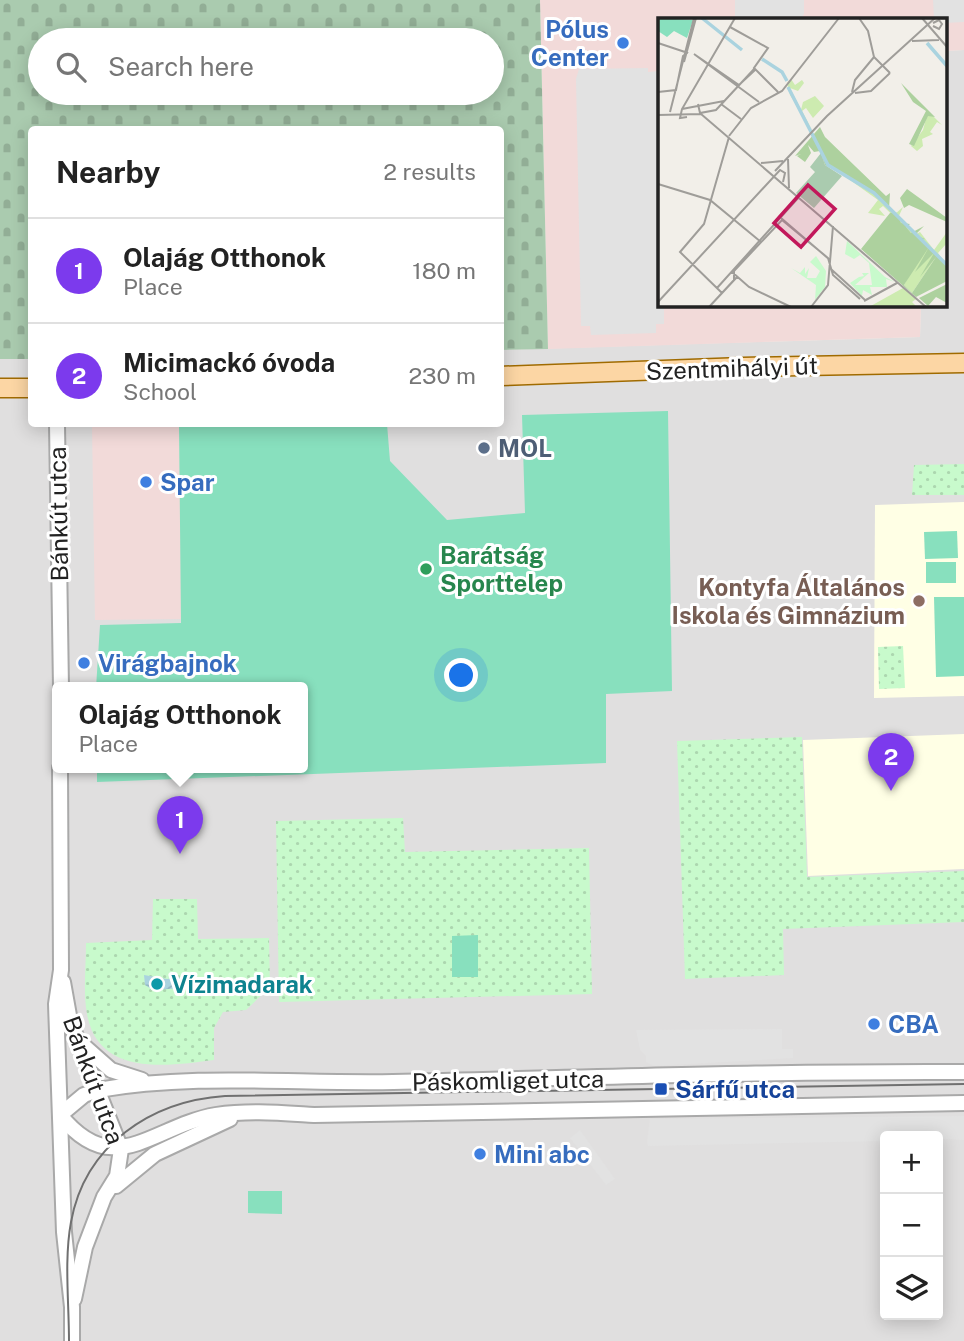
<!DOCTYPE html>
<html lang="en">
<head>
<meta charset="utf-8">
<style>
  :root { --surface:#fff; --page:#f6f6f6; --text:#222; --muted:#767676; --line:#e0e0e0; --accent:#7c3aed }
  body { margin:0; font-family:"Public Sans",sans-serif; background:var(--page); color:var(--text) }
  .controls { position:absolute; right:21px; bottom:21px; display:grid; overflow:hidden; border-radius:7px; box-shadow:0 4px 18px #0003 }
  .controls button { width:63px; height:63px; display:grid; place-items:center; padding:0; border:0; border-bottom:2px solid var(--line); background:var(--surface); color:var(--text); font:35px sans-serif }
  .you { position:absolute; left:462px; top:676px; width:24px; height:24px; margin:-18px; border:5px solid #fff; border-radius:50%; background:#1a73e8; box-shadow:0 0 0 10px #1a73e833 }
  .badge { display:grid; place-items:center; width:46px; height:46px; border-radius:50%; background:var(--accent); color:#fff; font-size:23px; font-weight:700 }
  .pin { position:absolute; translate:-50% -58px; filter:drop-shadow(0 2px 4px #0008) }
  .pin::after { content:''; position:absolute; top:37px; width:24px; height:21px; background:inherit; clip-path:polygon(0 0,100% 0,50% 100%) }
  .popup { position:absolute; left:52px; top:682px; width:256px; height:91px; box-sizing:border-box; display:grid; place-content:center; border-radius:7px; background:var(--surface); filter:drop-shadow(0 2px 5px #0005); font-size:23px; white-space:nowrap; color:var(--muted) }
  .popup b { font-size:26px; color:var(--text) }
  .popup::after { content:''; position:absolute; left:50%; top:100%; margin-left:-14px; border:14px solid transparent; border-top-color:var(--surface) }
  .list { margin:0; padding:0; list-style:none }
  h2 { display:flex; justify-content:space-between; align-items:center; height:91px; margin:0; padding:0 28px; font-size:30px }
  h2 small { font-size:23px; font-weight:400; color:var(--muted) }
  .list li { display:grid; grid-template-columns:46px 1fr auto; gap:21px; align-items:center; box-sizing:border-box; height:105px; padding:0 28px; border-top:2px solid var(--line) }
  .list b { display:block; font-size:26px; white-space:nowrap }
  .list p { margin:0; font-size:23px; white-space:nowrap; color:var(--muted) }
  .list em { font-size:23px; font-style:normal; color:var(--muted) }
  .icon { flex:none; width:38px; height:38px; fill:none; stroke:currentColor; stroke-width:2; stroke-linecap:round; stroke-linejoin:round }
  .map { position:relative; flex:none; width:964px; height:1341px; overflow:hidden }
  .search { position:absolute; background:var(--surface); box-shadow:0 4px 18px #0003; left:28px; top:28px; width:476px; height:77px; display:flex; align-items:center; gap:18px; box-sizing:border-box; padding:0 24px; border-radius:38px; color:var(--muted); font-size:26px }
  .panel { position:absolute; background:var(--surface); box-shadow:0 4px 18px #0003; left:28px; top:126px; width:476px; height:301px; border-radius:7px }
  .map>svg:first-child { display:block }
  .residential { fill:#e0dfdf; fill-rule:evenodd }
  .commercial { fill:#f2dad9 }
  .education { fill:#ffffe5 }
  .cemetery { fill:url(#cemetery-stones); fill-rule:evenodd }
  .park { fill:url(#park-dots) }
  .pitch { fill:#88e0be }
  .parking { fill:#e2e2e2 }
  .water { fill:url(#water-waves) }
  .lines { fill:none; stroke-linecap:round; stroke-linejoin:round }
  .minor-casing { stroke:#a9a9a9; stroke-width:18 }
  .major-casing { stroke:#a06b00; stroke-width:21 }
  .minor { stroke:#fff; stroke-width:14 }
  .major { stroke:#fcd6a4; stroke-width:18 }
  .tram { stroke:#707070; stroke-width:2 }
  .shop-dot { fill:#3f7fe0; stroke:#fff; stroke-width:2.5 }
  .service-dot { fill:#5c6f8a; stroke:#fff; stroke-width:2.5 }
  .leisure-dot { fill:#2e9e5b; stroke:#fff; stroke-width:2.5 }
  .education-dot { fill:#8d6e63; stroke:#fff; stroke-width:2.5 }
  .culture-dot { fill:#0f9aa8; stroke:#fff; stroke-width:2.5 }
  .transit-dot { fill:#1a4fb4; stroke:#fff; stroke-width:2.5 }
  .labels { text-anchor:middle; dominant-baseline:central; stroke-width:6; stroke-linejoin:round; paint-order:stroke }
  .shop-label { font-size:24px; font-weight:bold; fill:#366cbe; stroke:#fff; text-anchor:start }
  .street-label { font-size:24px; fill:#222; stroke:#fff }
  .service-label { font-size:24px; font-weight:bold; fill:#4e5e75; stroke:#fff; text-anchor:start }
  .leisure-label { font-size:24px; font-weight:bold; fill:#27864d; stroke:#fff; text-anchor:start }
  .education-label { font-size:24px; font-weight:bold; fill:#785e54; stroke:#fff; text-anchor:end }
  .culture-label { font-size:24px; font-weight:bold; fill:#0d838f; stroke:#fff; text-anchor:start }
  .transit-label { font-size:24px; font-weight:bold; fill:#164399; stroke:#fff; text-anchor:start }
  .inset-river { fill:none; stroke:#aad3df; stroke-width:3.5 }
  .inset-road { fill:none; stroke:#9f9d99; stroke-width:2 }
  .view { fill:#c2185b; fill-opacity:0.15; stroke:#c2185b; stroke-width:3.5 }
  .inset-edge { fill:none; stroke:#222; stroke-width:3.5 }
</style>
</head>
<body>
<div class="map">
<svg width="964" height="1341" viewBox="0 0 964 1341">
  <defs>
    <pattern id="cemetery-stones" width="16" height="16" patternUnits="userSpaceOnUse" patternTransform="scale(1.75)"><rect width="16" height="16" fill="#aacbaf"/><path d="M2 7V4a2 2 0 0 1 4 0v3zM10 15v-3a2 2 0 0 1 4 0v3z" fill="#92ae96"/></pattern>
    <pattern id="park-dots" width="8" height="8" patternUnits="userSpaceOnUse" patternTransform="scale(1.75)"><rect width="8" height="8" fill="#c8facc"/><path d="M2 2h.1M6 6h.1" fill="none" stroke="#acd6af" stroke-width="1.8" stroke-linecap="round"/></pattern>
    <pattern id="water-waves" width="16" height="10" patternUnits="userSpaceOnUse" patternTransform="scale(1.75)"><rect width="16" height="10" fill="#aad3df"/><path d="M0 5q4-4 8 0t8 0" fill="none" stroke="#92b5bf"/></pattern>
  </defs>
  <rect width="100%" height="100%" fill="#f2efe9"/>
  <!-- residential -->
  <path class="residential" d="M964,50V1341H0V359H31L32,424H500L501,350L920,337L921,305L945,304V51ZM58,688H302V768H58ZM885,1136H938V1315H885Z"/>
  <!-- commercial -->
  <g class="commercial">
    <path d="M540,0H964V50L945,51V19H660V304L921,305L920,337L548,349Z"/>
    <path d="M92,424H179L182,619L95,620Z"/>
  </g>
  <!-- education -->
  <g class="education">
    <path d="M964,502V696L874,698L875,505Z"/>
    <path d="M964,734V869L808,876L803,740Z"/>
  </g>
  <!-- cemetery -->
  <path class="cemetery" d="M0,0H540L548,349L501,350L500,130H32L31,359H0ZM40,40H492V93H40Z"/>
  <!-- park -->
  <g class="park">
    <path d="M964,464V495H912L914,465Z"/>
    <path d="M903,646L905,688L879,689L878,647Z"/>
    <path d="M802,737L807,877L964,871V922L783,929L784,975L685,979L677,741Z"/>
    <path d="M403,818L405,852L589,848L592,994L279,1002L276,821Z"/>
    <path d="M153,899H197L198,939L269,938L270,987L246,1010L223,1012L214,1028V1060C168,1066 98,1077 87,1014C83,992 86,966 86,943L152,940Z"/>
  </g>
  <!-- pitch -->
  <g class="pitch">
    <path d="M668,411L672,691L606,694V763L97,782V768H302V688H96L100,625L181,623L179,424H387L390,461L447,520L525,513L522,415Z"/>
    <path d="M957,531L958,558L925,559L924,532Z"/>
    <rect x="926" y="562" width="30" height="21"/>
    <path d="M934,597H964V676L936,677Z"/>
    <path d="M478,935V977H452V936Z"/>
    <path d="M248,1191H282V1214L248,1213Z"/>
  </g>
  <!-- parking -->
  <g class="parking">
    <path d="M735,0H804V13L802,19H735Z"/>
    <path d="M933,0H964V22L945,23V19H934Z"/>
    <path d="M648,68V72L659,71L660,304L664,305V324H656V333L591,335L590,326H581L576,79L579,69Z"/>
    <path d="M782,1029V1049H793V1058L654,1066L646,1062V1056L640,1050L636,1030Z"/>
    <path d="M964,1116V1140L885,1136V1141L648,1146L647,1143L650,1119Z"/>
    <path d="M580,1130L615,1179L606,1185L570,1138Z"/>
  </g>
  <!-- water -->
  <path class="water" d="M144,975L167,979L184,977L189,982L184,988L153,990L145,985Z"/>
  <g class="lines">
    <defs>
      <g id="minor">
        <path d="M57,424L61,688"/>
        <path d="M60,768L61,970L56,1004L64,1232L72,1307V1341"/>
        <path d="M63,982L70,1021L121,1149L117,1176L104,1197L85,1247L74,1299"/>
        <path d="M85,1047L111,1070L142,1080"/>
        <path d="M60,1115C114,1182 152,1126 216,1115C249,1110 281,1113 314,1115L964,1103"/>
        <path d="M60,1115L84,1095L98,1090C195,1073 295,1084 393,1082C583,1078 774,1071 964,1072"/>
        <path d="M116,1186L155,1154L230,1119"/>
      </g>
      <g id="major">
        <path d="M500,376L743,367L964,363"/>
        <path d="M0,388H32"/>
      </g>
    </defs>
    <!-- minor casing -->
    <use href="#minor" class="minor-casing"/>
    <!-- major casing -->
    <use href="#major" class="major-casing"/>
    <!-- minor -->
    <use href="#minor" class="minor"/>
    <!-- major -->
    <use href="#major" class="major"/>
    <!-- tram -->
    <path class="tram" d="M69,1341C69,1302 64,1260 71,1222C85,1145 151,1101 225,1096L964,1084"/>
  </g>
  <!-- markers -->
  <g class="shop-dot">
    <circle cx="623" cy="43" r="7"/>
    <circle cx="146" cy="482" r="7"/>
    <circle cx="84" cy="663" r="7"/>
    <circle cx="874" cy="1024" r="7"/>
    <circle cx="480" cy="1154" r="7"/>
  </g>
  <circle class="service-dot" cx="484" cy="448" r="7"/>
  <circle class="leisure-dot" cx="426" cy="569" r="7"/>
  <circle class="education-dot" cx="919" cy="601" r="7"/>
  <circle class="culture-dot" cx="157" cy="984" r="7"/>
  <rect class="transit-dot" x="654" y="1082" width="14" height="14" rx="3.5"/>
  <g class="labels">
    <!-- shop labels -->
    <g class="shop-label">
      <text x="609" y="29" text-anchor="end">Pólus<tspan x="609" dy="28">Center</tspan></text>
      <text x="160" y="482">Spar</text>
      <text x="98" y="663">Virágbajnok</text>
      <text x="888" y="1024">CBA</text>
      <text x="494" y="1154">Mini abc</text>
    </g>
    <!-- street labels -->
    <g class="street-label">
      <text transform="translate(732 368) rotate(-2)">Szentmihályi út</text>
      <text transform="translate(58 514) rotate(-91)">Bánkút utca</text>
      <text transform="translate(94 1080) rotate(70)">Bánkút utca</text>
      <text transform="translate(508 1080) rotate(-1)">Páskomliget utca</text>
    </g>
    <!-- service labels -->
    <g class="service-label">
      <text x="498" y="448">MOL</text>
    </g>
    <!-- leisure labels -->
    <g class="leisure-label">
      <text x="440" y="555">Barátság<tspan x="440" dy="28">Sporttelep</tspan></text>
    </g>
    <!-- education labels -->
    <g class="education-label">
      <text x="905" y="587">Kontyfa Általános<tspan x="905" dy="28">Iskola és Gimnázium</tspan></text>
    </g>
    <!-- culture labels -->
    <g class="culture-label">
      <text x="171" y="984">Vízimadarak</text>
    </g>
    <!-- transit labels -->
    <g class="transit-label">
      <text x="675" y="1089">Sárfű utca</text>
    </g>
  </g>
  <!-- overview -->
  <g transform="translate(658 18)">
    <rect width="289" height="289" fill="#f2efe9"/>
    <path d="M133,61L137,67L144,62L146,65L140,73L132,70L143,92L145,84L157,78L166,88L155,100L148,90L144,93L154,112L132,77L129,65ZM270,93L284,107L279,104L272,114L275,116L264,121L265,128L259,133L253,128L265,112ZM185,157L216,174L236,197L245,189L240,200L257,217L262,214L276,232L289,214V225L280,235L289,248L278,239L254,275L246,267L269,226L253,215L225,188L221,191L227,198L210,195L220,182ZM245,270L258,281L254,284L259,289H211Z" fill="#cdebb0"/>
    <path d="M243,65L277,99L270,98L256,128L251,126L268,93L255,84ZM162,109L167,119L228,178L232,175L231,191L207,168L167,147L162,133L156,134L150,127L153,135L147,144L139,138L143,136L137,138ZM249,171L289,200V204L251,187L246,190L242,180ZM238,194L243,205L252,206L248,209L253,215L266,208L257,217L267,221L263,222L289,248V263L258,279L203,231L232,195ZM271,229L257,254L276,235L262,259L278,239L254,275L246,267ZM289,266V285L278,279L270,288L261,280Z" fill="#add19e" fill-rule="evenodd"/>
    <path d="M163,135L167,147L184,158L156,190L138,175L157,154L152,149Z" fill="#aacbaf"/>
    <path d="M189,223L227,259L237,264L228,261L229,269H212L214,277L205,272L204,278L192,265L201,259L206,258L204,255H211L197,267H214L211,245L202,237L196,241L187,236ZM158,238L168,253L167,269L157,282L158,267L133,250L142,255L147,249V256L151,250L149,260H158L162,253L152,244Z" fill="#c8facc"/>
    <path d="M0,0L35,2L29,20L16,13L9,19L0,13Z" fill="#88e0be"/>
    <path class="inset-river" d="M44,0L84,32M269,25L289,48M104,41L124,54L129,63M130,69L170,147L216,175L289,247"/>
    <path class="inset-road" d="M201,0L210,13L216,39L232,55M264,0L289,29M275,5L281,2L284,6L281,11L275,8M72,9L110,30L96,50L120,74M254,23L281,22M0,25L30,35M36,36L101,84M36,36L81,67L97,52M26,44L38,0M0,74L18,72L25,38L30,34M194,74L197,62L216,39M197,75L213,73L232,55M40,86L42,95L58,92L97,50M63,86L83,101M24,91L66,83M12,94L36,0M0,97L43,96L268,289M29,99L22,100L24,91L77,0M71,118L93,90L124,73L181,0M130,141L131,170M103,145L125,143M117,153L169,98L277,0M0,166L52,182L103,224M123,200L172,242M174,252L207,282M74,254L91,269L133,289M59,270L141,179M64,275L22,234L46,206L71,119M206,283L239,265M0,284L122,152L127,155L125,164M51,289L79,259M51,289L76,262V253L124,202L170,240L175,257L202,281M153,289L170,267L175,208"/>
    <path class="view" d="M150,167L177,191L143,229L116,205Z"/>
    <rect width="289" height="289" class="inset-edge"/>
  </g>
</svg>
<div class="controls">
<button>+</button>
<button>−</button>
<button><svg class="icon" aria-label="layers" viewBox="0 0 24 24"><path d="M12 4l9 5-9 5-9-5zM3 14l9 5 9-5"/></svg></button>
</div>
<div class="you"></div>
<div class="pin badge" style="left:180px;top:854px">1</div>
<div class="popup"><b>Olajág Otthonok</b>Place</div>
<div class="pin badge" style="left:891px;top:791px">2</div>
<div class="search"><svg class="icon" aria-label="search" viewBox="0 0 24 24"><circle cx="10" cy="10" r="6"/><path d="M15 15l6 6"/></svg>Search here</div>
<section class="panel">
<h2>Nearby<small>2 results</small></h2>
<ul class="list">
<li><span class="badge">1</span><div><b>Olajág Otthonok</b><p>Place</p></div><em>180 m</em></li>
<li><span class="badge">2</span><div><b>Micimackó óvoda</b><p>School</p></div><em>230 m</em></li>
</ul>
</section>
</div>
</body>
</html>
